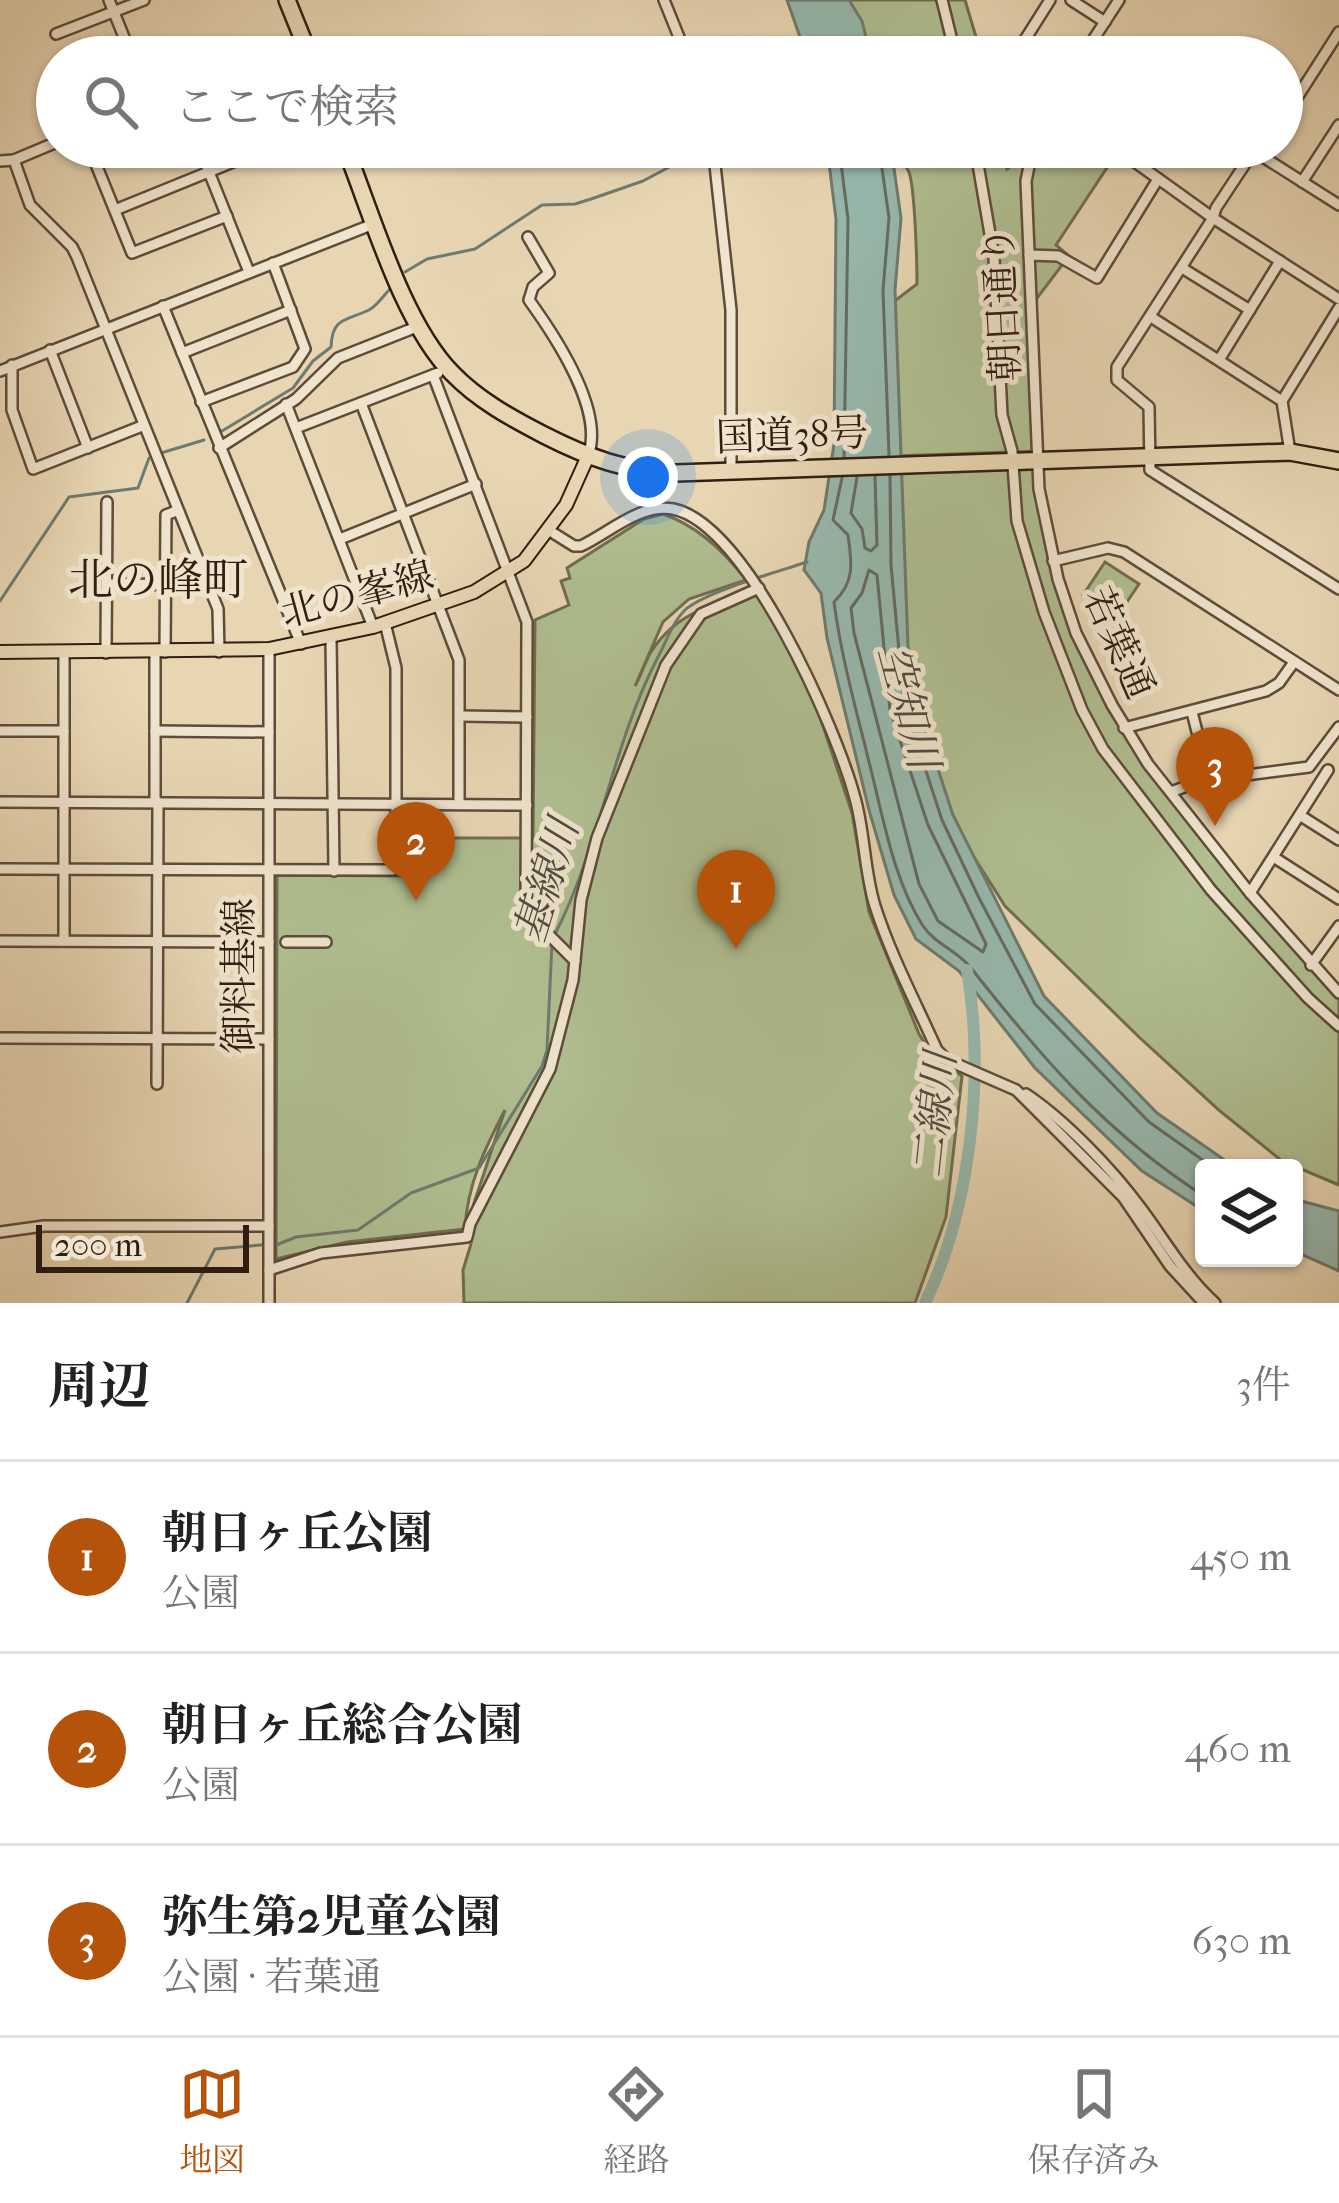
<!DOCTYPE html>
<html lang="ja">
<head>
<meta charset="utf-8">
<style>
  :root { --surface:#fff; --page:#f6f6f6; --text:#222; --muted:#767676; --line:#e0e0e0; --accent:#b45309 }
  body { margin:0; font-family:"IM FELL French Canon","Noto Serif JP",serif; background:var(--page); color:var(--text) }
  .controls { position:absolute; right:36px; bottom:36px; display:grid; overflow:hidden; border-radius:12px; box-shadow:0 3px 9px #0004 }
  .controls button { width:108px; height:108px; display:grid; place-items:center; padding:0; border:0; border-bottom:3px solid var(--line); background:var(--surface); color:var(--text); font:60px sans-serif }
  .scale { position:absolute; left:36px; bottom:30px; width:213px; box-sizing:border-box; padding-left:12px; border:6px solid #301e11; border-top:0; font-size:33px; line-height:42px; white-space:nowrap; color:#301e11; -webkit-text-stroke:9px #f0e4ce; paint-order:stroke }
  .you { position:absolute; left:648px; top:477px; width:42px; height:42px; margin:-30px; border:9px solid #fff; border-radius:50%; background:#1a73e8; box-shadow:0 0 0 18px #1a73e833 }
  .badge { display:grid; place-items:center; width:78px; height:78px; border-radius:50%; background:var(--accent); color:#fff; font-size:39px; font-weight:700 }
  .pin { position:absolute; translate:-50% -99px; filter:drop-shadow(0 3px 6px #0008) }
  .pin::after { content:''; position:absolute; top:63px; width:42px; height:36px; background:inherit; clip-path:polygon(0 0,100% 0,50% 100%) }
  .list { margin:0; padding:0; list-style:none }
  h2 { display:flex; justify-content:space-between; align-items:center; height:156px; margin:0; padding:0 48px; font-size:51px }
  h2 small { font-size:39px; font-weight:400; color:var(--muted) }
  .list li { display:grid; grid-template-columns:78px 1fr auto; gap:36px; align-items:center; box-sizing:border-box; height:192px; padding:0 48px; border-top:3px solid var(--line) }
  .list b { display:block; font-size:45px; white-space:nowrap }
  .list p { margin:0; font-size:39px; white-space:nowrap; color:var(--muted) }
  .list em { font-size:39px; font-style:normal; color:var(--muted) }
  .icon { flex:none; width:66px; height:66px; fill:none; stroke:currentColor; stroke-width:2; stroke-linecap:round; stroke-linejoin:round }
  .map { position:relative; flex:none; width:1339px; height:1303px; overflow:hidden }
  .search { position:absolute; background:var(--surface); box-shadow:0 3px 9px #0004; left:36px; right:36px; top:36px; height:132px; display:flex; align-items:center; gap:30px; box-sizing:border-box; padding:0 42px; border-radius:66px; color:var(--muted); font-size:45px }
  .sheet { height:732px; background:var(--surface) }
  nav { display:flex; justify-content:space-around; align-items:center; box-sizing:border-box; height:168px; border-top:3px solid var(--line); background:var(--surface); font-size:33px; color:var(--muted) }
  nav a { display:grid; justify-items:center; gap:6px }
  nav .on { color:var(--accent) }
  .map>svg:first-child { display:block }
  .green { fill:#b0bf91; stroke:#706e51; stroke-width:3 }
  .water { fill:#97b9ae; stroke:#6e7b6f; stroke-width:3 }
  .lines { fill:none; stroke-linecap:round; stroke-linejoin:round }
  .shore { stroke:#646c60; stroke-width:3 }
  .stream { stroke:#6e7b6f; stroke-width:3 }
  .river { stroke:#97b9ae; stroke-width:12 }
  .minor-casing { stroke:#5e4c3a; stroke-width:14 }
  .major-casing { stroke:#301e11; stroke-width:16 }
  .highway-casing { stroke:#301e11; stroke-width:20 }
  .minor { stroke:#f0e4ce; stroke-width:9 }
  .major { stroke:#e8d6b3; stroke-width:12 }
  .highway { stroke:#e8d6b3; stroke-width:15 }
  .labels { text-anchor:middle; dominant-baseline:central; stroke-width:10; stroke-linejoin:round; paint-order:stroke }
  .street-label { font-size:39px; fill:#301e11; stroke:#f0e4ce }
  .water-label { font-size:42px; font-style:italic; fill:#4f4c40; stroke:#f0e4ce }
  .quarter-label { font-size:45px; fill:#301e11; stroke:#f0e4ce }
</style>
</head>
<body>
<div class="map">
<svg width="1339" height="1303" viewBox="0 0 1339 1303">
  <rect width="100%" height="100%" fill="#e8d6b3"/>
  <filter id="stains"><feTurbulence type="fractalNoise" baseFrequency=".00167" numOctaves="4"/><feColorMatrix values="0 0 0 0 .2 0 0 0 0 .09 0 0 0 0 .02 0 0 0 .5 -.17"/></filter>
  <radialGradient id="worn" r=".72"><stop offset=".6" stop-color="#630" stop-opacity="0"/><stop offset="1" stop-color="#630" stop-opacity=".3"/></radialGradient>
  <!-- green -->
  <g class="green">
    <path d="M843,0H965L982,57H870Z"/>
    <path d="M895,147H1001L1007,169L1039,147H1107L1116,154L1056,245L1069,256L1031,306L1039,451L894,456L892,303L917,284C917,263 915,189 909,172C904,161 897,161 895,147Z"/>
    <path d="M1039,465V489L1076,633L1148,764L1339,993V1185L1282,1161L1220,1111L1140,1038L1005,906L948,816L904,675L895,469Z"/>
    <path d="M663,514C698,526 724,551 746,580L689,599L663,622L635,686C641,676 645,662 651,652C677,611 715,603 758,595L797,663L820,717L852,813L869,912L919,1034L933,1056L962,1076L946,1217L915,1303H464L463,1270L471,1244L474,1203L505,1110C485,1148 467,1185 465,1229L347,1242L276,1259L277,875L401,876L402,838H533L535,620L569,605L561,581L570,578L567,568L644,519Z"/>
    <path d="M1105,562L1139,584L1117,617L1083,595Z"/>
  </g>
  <!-- water -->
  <g class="water">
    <path d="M787,0H849L862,21L871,57H807Z"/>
    <path d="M827,147H891L901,218L895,290L908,647L916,702L953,815L1044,996L1157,1113L1236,1168H1204V1211L1142,1171L1035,1068L959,971L916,939L894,895L869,810L827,638L821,593L804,570L809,542L824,510L834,444L836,219Z"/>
    <path d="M1294,1199L1339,1211V1271L1294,1251Z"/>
  </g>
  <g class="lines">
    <!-- shore -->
    <g class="shore">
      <path d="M839,147L848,219L844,457"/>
      <path d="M879,147L889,218L883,290L889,455"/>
      <path d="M890,476L891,565L904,704L942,820L979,898L1035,1004L1149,1122L1214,1168"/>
      <path d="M857,477L851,513L862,529L865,548L871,551L877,545L875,477"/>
      <path d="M842,478L833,520L848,535C852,563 855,582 834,602C841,656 856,709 869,762C883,816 893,879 923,926C935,944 958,951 971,968C1042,1058 1106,1133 1204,1196"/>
      <path d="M869,570L877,575L890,710L928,825L986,944L983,952L938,921L919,884L854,633L851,608L862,593Z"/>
    </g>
    <!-- stream -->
    <g class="stream">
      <path d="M405,272L427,259L475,249L542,205L575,204L591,199L643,181L701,150"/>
      <path d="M222,431L293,388L313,361L331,347C332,317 346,321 369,310C377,306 384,295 390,289"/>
      <path d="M161,453L204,440"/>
      <path d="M0,601L69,497L138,488L149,458"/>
      <path d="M555,934C600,847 612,745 658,657C666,642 673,621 686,609C708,591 777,572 807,562"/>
      <path d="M276,1245L296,1237L358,1230L411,1193L479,1168L542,1066L547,1050L552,943"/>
      <path d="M187,1303L215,1249L261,1245"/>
    </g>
    <!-- river -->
    <path class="river" d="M925,1303C971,1207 985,1075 967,970"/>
    <defs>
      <g id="minor">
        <path d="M109,0L132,57"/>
        <path d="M664,0L687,57"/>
        <path d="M942,0L956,57"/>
        <path d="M1071,0L1105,22"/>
        <path d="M56,34L144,0"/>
        <path d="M266,57L304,42"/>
        <path d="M1014,57L1050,0"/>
        <path d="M1082,57L1119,0"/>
        <path d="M1282,121L1339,32"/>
        <path d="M89,147L132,253L227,216"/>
        <path d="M199,147L249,272"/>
        <path d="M713,147L731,310V470"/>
        <path d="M975,147L994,257L1002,415L1012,451L1017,521L1044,612L1082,710L1103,749L1211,890L1308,998L1339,1026"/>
        <path d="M1033,147L1026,181L1039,489L1058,579L1076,633L1112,705L1148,764L1250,893L1339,993"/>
        <path d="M1114,147L1213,218L1339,299"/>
        <path d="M1266,147L1260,155H1251L1216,208L1213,218L1117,367V380L1149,407L1150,470L1339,589"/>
        <path d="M1260,155L1339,205"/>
        <path d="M14,160L30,205L72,247L77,257L218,609L219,652"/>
        <path d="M0,161L14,160L57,142"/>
        <path d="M1302,182L1339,125"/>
        <path d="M115,210L270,147"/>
        <path d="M528,237L549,273L533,287L529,300C555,336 605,411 588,456"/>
        <path d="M1029,255L1058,256L1097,278L1158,179"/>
        <path d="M1182,268L1250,310"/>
        <path d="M163,306L301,644"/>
        <path d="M1151,317L1282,401"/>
        <path d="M50,350L88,448"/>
        <path d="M182,353L291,310"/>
        <path d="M1219,360L1280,261"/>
        <path d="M12,365V410L33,469L142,426"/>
        <path d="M0,371L376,223"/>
        <path d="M433,375L527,622L526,912L575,961"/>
        <path d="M201,402L293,367L305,349L273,263"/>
        <path d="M361,403L459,660V804"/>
        <path d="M286,404L373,627"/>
        <path d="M296,428L438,373"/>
        <path d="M219,448L296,399L338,358L419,326"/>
        <path d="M1290,452L1282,401L1339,308"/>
        <path d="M550,531L574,546H581C609,533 640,503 673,509C747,523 837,730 855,798C865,833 864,871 875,906C891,956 916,1003 937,1050L947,1060L1016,1090L1123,1197L1170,1266L1204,1303"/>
        <path d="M340,539L476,484"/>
        <path d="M1053,561L1108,548L1124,552L1339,690"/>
        <path d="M106,584L208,585"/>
        <path d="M331,639L334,871"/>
        <path d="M155,652V802"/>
        <path d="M165,652L166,515L176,511"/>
        <path d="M106,653L107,502"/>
        <path d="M1192,712L1209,779"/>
        <path d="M460,716L527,717"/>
        <path d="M1124,728L1266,691L1279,683L1294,662"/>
        <path d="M0,731H64"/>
        <path d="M155,731L269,732"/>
        <path d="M1171,792L1200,781L1309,767L1339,727"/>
        <path d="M0,802L527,805"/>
        <path d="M1301,816L1339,840"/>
        <path d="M1275,858L1339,899"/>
        <path d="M0,869L393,870L396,864V668L385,623"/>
        <path d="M1250,893L1328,770"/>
        <path d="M0,941L269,942"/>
        <path d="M64,941V652"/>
        <path d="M286,942H326"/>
        <path d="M1311,965L1339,926"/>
        <path d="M0,1038L269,1039"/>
        <path d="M157,1084L158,802"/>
        <path d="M1026,1094C1065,1120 1113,1170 1140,1207C1165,1240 1184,1275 1215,1303"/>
        <path d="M0,1232L44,1226H269"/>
        <path d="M269,1270L321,1253L467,1237L470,1224L550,1069L573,980L581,900L597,838L666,665L701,614L759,588"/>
        <path d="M269,1303V649"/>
      </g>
      <path id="major" d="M0,652L269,649L373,627L474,592L524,561L566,505L588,456"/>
      <g id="highway">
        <path d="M287,0L310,57"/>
        <path d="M345,147C372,214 402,322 452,373C478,400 511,418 544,435C587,457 627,472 676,473L1290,452L1339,461"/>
      </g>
    </defs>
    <!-- minor casing -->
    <use href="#minor" class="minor-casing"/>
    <!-- major casing -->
    <use href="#major" class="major-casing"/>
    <!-- highway casing -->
    <use href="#highway" class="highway-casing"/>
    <!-- minor -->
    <use href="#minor" class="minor"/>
    <!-- major -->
    <use href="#major" class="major"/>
    <!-- highway -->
    <use href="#highway" class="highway"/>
  </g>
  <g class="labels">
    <!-- street labels -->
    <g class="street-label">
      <text transform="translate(1002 304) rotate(-93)">朝日通り</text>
      <text transform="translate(792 435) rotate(-2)">国道38号</text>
      <text transform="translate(357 594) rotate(-15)">北の峯線</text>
      <text transform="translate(1119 643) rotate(66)">若葉通</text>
      <text transform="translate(239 976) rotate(-90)">御料基線</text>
    </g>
    <!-- water labels -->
    <g class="water-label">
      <text transform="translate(908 707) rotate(75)">空知川</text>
      <text transform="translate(547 881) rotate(-73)">基線川</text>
      <text transform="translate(935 1115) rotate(-84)">二線川</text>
    </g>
    <!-- quarter labels -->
    <g class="quarter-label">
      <text x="158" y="580">北の峰町</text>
    </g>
  </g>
  <rect width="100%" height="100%" filter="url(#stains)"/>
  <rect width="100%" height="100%" fill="url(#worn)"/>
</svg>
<div class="controls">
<button><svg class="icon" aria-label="layers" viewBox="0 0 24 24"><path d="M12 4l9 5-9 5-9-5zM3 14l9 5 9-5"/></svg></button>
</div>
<div class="scale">200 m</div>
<div class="you"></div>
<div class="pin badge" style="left:736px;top:949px">1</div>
<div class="pin badge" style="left:416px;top:901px">2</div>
<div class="pin badge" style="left:1215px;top:826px">3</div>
<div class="search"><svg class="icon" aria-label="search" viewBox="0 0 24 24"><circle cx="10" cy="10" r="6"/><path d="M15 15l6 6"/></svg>ここで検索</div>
</div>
<section class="sheet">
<h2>周辺<small>3件</small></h2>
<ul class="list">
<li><span class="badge">1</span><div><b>朝日ヶ丘公園</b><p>公園</p></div><em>450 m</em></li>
<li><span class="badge">2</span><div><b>朝日ヶ丘総合公園</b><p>公園</p></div><em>460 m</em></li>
<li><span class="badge">3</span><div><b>弥生第2児童公園</b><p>公園 · 若葉通</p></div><em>630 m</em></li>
</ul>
</section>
<nav>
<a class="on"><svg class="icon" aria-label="map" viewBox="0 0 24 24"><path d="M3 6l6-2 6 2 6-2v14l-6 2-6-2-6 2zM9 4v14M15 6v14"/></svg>地図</a>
<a><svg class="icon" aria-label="directions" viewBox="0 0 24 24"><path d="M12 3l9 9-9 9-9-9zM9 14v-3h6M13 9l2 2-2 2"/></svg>経路</a>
<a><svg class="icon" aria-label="saved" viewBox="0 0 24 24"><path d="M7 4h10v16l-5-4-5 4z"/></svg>保存済み</a>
</nav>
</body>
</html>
